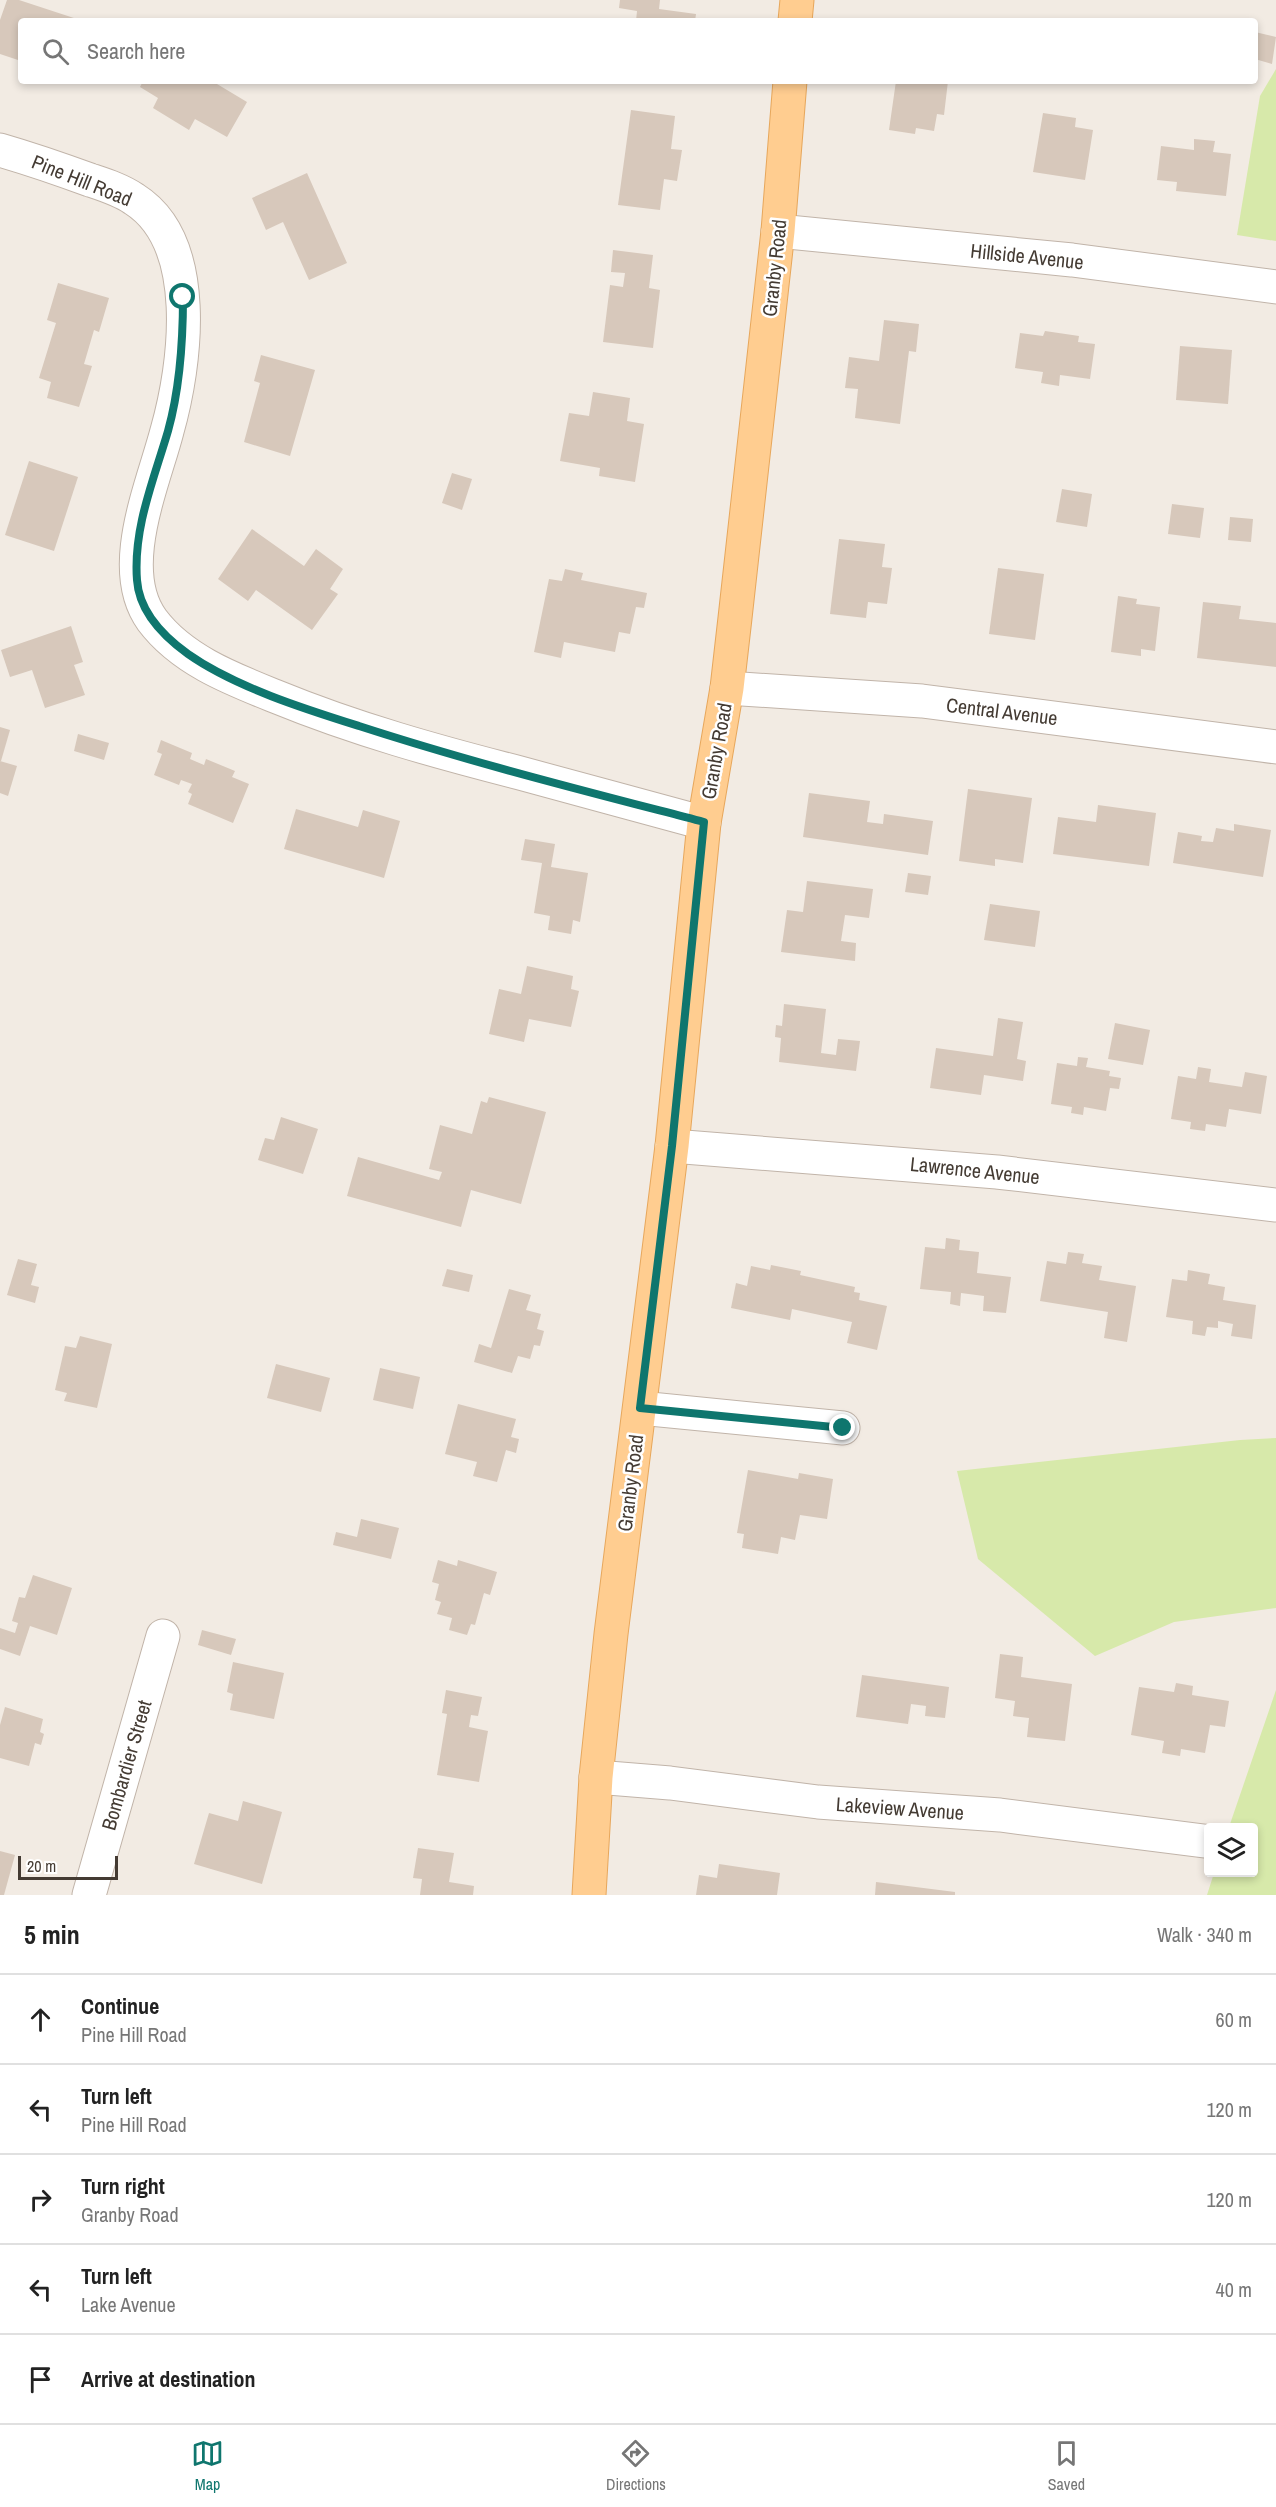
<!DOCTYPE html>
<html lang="en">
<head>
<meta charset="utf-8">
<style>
  :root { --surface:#fff; --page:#f6f6f6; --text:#222; --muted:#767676; --line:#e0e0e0; --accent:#0f766e }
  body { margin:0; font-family:"Archivo Narrow",sans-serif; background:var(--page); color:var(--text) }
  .controls { position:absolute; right:18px; bottom:18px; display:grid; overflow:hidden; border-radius:6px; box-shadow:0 3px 9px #0003 }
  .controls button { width:54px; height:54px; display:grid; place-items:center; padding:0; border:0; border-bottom:2px solid var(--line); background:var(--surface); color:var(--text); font:30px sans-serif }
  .scale { position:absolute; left:18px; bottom:15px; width:100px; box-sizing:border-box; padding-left:6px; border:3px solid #443b33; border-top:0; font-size:16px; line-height:21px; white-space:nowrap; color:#443b33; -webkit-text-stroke:4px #fff; paint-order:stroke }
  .stop { position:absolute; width:18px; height:18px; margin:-14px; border:4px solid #0f766e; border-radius:50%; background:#fff }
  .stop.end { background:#0f766e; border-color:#fff; box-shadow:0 2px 6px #0008 }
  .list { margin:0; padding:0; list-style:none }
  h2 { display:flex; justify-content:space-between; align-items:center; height:78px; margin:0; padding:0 24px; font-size:26px }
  h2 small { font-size:20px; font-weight:400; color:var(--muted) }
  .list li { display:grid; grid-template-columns:39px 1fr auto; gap:18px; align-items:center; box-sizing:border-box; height:90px; padding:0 24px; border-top:2px solid var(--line) }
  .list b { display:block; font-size:22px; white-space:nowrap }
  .list p { margin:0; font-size:20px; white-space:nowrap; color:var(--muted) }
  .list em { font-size:20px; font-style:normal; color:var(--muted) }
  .icon { flex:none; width:33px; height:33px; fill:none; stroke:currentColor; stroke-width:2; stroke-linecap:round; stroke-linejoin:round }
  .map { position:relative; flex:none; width:1276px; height:1895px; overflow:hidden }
  .search { position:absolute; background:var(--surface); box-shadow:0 3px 9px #0003; left:18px; right:18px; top:18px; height:66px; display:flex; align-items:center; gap:15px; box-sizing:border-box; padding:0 21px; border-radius:6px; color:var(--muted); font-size:22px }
  .sheet { height:528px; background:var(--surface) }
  nav { display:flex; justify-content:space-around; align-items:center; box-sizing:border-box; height:84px; border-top:2px solid var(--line); background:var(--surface); font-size:16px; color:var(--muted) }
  nav a { display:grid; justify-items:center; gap:3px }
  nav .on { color:var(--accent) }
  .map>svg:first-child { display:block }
  .green { fill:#d7e9aa }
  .building { fill:#d7c8bb }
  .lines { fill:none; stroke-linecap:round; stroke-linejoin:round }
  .minor-casing { stroke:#c1b4a9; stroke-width:35 }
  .major-casing { stroke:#e7a75c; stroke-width:35 }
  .minor { stroke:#fff; stroke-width:33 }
  .major { stroke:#ffcd90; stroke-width:33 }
  .route { stroke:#0f766e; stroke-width:8 }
  .labels { text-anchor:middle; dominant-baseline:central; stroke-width:5; stroke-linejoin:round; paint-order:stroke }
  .street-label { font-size:20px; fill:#443b33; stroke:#fff }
</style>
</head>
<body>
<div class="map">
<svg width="1276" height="1895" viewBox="0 0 1276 1895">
  <rect width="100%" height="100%" fill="#f2ebe3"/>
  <!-- green -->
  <g class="green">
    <path d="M1276,69V241L1237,235L1260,96Z"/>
    <path d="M1276,1438V1608L1174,1622L1095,1656L978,1559L957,1471L1240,1440Z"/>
    <path d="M1276,1690V1895H1207L1214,1873L1254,1872V1828L1229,1827Z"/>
  </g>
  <!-- building -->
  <g class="building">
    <path d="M7,0H19L83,21H21V61L0,54V20Z"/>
    <path d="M620,0H660L659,9L696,14L695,21H636L637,11L619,8Z"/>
    <path d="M1255,32L1276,37L1272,64L1255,59Z"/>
    <path d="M143,81H212L247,102L227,137L195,119L189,130L153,108L158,98L140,87Z"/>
    <path d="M896,81H948L944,115L937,114L934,131L916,128L915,134L889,130Z"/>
    <path d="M631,110L675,116L671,149L682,150L677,181L664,179L660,210L618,205Z"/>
    <path d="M1043,113L1076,118L1075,127L1093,130L1085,180L1033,172Z"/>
    <path d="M1194,139L1215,141L1213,152L1231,154L1226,196L1176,191L1177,182L1157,180L1161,146L1194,150Z"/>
    <path d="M307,173L347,263L309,280L283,222L266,230L252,198Z"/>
    <path d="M613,250L653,255L649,288L660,290L653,348L603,342L610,285L623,287L625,273L611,272Z"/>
    <path d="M58,283L109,298L99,332L94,330L84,364L92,366L79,407L47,398L51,382L39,378L56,323L47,320Z"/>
    <path d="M884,320L919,324L916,352L909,351L900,424L855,418L858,389L845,388L849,357L879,361Z"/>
    <path d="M1045,331L1079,336L1078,342L1095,344L1090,379L1060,375L1059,386L1041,383L1043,372L1015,368L1020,333L1043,336Z"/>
    <path d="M1180,346L1232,350L1228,404L1176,400Z"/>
    <path d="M261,355L315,370L290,456L244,442L260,383L254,381Z"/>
    <path d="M593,392L630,398L627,421L644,424L635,482L599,476L600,468L560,461L569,413L589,416Z"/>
    <path d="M29,461L78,477L54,551L5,535Z"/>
    <path d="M452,473L472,479L462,510L442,503Z"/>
    <path d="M1062,489L1092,494L1087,527L1056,522Z"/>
    <path d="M1172,504L1204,508L1200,538L1168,534Z"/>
    <path d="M1230,517L1253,519L1251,542L1228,540Z"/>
    <path d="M252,529L304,566L316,549L343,569L330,589L338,594L312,630L256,590L248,601L218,579Z"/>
    <path d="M839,539L885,544L882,567L892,568L887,604L868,602L866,618L830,614Z"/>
    <path d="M998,568L1044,574L1035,640L989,634Z"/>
    <path d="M565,569L583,573L581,580L647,593L644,608L636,607L630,634L619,632L615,652L564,642L561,658L534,652L549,579L562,581Z"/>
    <path d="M1118,596L1137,599L1136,604L1160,607L1155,651L1141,649V656L1111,652Z"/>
    <path d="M1203,602L1241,606L1239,619L1276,623V667L1197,658Z"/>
    <path d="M71,626L83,662L74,665L85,695L45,708L32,670L10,677L1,650Z"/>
    <path d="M0,727L10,730L1,761H0Z"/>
    <path d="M78,734L109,743L104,760L74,751Z"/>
    <path d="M161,740L192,753L190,759L204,765L206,759L235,771L232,777L249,784L233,823L188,804L192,794L188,792L192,784L181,780L179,785L154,775L162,754L157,752Z"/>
    <path d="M0,761L17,766L8,796L0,793Z"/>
    <path d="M968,789L1032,798L1023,863L995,859V866L959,861Z"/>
    <path d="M809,793L870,801L867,822L883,824L884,814L933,821L928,855L803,837Z"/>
    <path d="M1098,805L1156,813L1149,866L1053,854L1058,817L1096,822Z"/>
    <path d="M296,809L358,827L363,810L400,821L384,878L284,849Z"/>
    <path d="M1234,824L1271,830L1263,877L1173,863L1178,832L1202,836L1201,841L1213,842L1216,828L1234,831Z"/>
    <path d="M525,839L555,844L551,867L588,873L580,922L573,920L571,934L548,930L550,916L534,913L542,863L521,860Z"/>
    <path d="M908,873L931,876L928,895L905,892Z"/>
    <path d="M807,881L873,889L869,918L845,915L841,941L856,943L855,961L781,952L787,910L803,912Z"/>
    <path d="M990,904L1040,911L1035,947L984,940Z"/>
    <path d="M527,966L573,976L571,989L579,991L571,1027L529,1019L524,1042L489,1034L499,989L521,994Z"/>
    <path d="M784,1004L826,1009L821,1053L836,1055L838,1039L860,1041L856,1071L779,1062L781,1038L775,1037L776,1025L782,1026Z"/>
    <path d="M998,1018L1023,1022L1017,1059L1026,1061L1023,1081L984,1075L981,1095L930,1088L936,1048L993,1056Z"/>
    <path d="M1115,1023L1150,1030L1143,1065L1108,1059Z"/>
    <path d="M1078,1057L1088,1058L1086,1067L1110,1071L1109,1076L1121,1078L1119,1089L1110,1088L1106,1111L1084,1107L1083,1115L1071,1113L1072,1107L1051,1104L1057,1063L1077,1066Z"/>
    <path d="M1198,1067L1211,1069L1209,1082L1242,1087L1245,1072L1267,1076L1261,1114L1229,1109L1226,1127L1206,1124L1205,1131L1190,1129L1191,1122L1171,1119L1178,1076L1196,1079Z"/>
    <path d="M489,1097L546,1112L521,1204L471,1190L461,1227L347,1196L358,1157L439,1180L442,1172L429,1169L440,1125L472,1134L481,1101L487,1103Z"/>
    <path d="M281,1117L318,1129L303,1174L258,1160L265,1138L274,1140Z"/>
    <path d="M946,1238L960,1240L959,1250L979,1252L977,1273L1011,1277L1006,1313L983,1311L984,1296L961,1293L960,1306L950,1304L951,1292L920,1289L925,1247L945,1249Z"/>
    <path d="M1068,1252L1084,1254L1082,1263L1102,1266L1099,1280L1136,1286L1127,1342L1104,1338L1108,1312L1040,1301L1047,1261L1066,1264Z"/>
    <path d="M18,1259L37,1264L31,1285L39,1287L35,1303L7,1295Z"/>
    <path d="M771,1265L801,1271L800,1275L855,1287L854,1292L860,1293L859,1300L887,1306L877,1350L847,1343L852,1322L792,1309L790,1320L731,1308L736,1283L747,1286L751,1266L770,1270Z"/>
    <path d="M447,1269L473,1275L469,1292L442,1286Z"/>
    <path d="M1188,1270L1210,1274L1208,1284L1225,1287L1223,1300L1256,1305L1252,1339L1231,1336L1233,1324L1218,1321V1328L1207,1327L1205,1336L1192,1334L1193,1321L1166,1317L1172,1279L1187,1281Z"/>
    <path d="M509,1289L531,1295L526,1310L541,1314L537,1329L544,1331L540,1346L534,1345L530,1359L518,1356L512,1373L474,1362L479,1344L491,1348Z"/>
    <path d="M80,1336L112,1344L97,1408L64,1401L67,1393L55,1390L65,1346L76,1348Z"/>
    <path d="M276,1364L330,1378L321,1412L267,1398Z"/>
    <path d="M380,1368L420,1377L413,1409L373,1400Z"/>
    <path d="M458,1404L516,1419L511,1437L519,1439L516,1453L506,1450L497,1482L473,1476L477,1462L445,1454Z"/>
    <path d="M748,1470L798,1479L799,1473L833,1479L827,1519L800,1515L795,1540L781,1537L778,1554L742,1548L744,1534L737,1533Z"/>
    <path d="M361,1519L399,1528L391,1559L333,1545L336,1532L357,1537Z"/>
    <path d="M438,1560L457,1566L458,1560L497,1572L490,1595L484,1593L475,1625L471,1624L467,1635L449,1630L452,1618L437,1614L441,1602L435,1600L439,1584L432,1582Z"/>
    <path d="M33,1575L72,1588L57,1635L30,1626L20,1656L0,1649V1628L15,1633L18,1623L12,1621L19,1597L25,1598Z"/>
    <path d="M202,1630L236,1639L231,1655L198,1645Z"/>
    <path d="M1000,1654L1023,1657L1021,1677L1072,1684L1065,1741L1027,1737L1029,1718L1013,1716L1015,1701L995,1698Z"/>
    <path d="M233,1662L284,1673L274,1719L230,1710L233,1694L227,1692Z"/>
    <path d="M862,1675L949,1687L945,1718L925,1716L926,1706L911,1704L908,1724L856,1717Z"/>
    <path d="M1176,1683L1193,1686L1192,1695L1229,1701L1225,1727L1210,1725L1205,1753L1181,1749L1180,1756L1162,1753L1164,1741L1131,1735L1139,1687L1174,1692Z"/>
    <path d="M446,1690L482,1697L478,1716L471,1715L469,1727L488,1731L479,1782L437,1775L447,1714L442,1713Z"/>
    <path d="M5,1707L43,1719L40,1732L44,1734L41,1745L35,1743L29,1766L0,1758V1725Z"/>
    <path d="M243,1801L282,1812L262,1884L194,1864L209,1813L238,1821Z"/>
    <path d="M418,1848L454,1853L449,1882L474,1886L473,1895H420L422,1879L413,1878Z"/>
    <path d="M0,1851L15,1855L4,1895H0Z"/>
    <path d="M719,1864L780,1873L777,1895H696L699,1875L717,1878Z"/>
    <path d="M876,1882L955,1892V1895H875Z"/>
  </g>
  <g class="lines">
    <defs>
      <g id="minor">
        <path d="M0,150C31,159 60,169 90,180C105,185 121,190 134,199C202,242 186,364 167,431C153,485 115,569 152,620C182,660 232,679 277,697C355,729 438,752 520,773C581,790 643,806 704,823"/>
        <path d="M778,231L1072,260L1276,287"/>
        <path d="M727,688L922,701L1276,747"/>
        <path d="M672,1146L997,1172L1276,1205"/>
        <path d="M640,1408L843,1428"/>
        <path d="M596,1777L670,1783L818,1802L1000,1815L1204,1841"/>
        <path d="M89,1895L163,1636"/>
      </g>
      <g id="major">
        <path d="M795,21L797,0"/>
        <path d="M589,1895L596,1777L611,1634L672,1146L704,823L727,688L735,618L778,231L790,81"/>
      </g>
    </defs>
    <!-- minor casing -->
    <use href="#minor" class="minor-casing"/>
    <!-- major casing -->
    <use href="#major" class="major-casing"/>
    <!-- minor -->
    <use href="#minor" class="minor"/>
    <!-- major -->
    <use href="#major" class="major"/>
  </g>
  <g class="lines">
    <!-- route -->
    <path class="route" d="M183,297C183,341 180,388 168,431C154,479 133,528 137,580C139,611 163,636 188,654C235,687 305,709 359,726C473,763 589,792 704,822L672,1146L640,1408L843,1428"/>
  </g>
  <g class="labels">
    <!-- street labels -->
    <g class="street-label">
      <text transform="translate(82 180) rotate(22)">Pine Hill Road</text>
      <text transform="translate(1027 256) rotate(6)">Hillside Avenue</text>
      <text transform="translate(774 268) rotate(-84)">Granby Road</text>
      <text transform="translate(1002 711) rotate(7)">Central Avenue</text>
      <text transform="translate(716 751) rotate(-80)">Granby Road</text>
      <text transform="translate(975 1170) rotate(6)">Lawrence Avenue</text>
      <text transform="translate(630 1483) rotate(-83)">Granby Road</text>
      <text transform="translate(126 1765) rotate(-74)">Bombardier Street</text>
      <text transform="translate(900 1808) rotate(4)">Lakeview Avenue</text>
    </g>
  </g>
</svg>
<div class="controls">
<button><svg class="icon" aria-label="layers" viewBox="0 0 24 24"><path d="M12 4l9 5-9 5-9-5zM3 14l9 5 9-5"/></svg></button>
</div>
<div class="scale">20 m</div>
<div class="stop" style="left:183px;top:297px"></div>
<div class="stop end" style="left:843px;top:1428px"></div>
<div class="search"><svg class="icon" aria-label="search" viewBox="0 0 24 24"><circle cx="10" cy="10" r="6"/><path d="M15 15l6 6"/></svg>Search here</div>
</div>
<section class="sheet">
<h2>5 min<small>Walk · 340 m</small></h2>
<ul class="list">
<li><svg class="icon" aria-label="ahead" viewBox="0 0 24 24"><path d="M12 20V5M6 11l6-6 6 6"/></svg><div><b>Continue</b><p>Pine Hill Road</p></div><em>60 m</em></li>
<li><svg class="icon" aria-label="left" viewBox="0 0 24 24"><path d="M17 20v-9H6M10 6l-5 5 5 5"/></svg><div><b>Turn left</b><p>Pine Hill Road</p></div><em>120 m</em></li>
<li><svg class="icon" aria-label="right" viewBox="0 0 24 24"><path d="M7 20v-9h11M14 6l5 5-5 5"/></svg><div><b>Turn right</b><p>Granby Road</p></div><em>120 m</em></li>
<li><svg class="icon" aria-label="left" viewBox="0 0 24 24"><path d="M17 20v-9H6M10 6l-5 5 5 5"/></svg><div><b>Turn left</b><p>Lake Avenue</p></div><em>40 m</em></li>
<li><svg class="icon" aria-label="arrive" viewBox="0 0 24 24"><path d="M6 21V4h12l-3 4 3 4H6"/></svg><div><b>Arrive at destination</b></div></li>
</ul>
</section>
<nav>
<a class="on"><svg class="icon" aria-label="map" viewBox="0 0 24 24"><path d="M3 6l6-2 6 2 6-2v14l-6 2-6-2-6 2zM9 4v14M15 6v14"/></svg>Map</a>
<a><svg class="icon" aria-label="directions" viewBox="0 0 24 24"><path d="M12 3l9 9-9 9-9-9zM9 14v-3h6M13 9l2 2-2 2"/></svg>Directions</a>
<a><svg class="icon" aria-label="saved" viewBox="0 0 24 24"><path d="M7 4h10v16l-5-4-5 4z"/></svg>Saved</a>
</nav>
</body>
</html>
